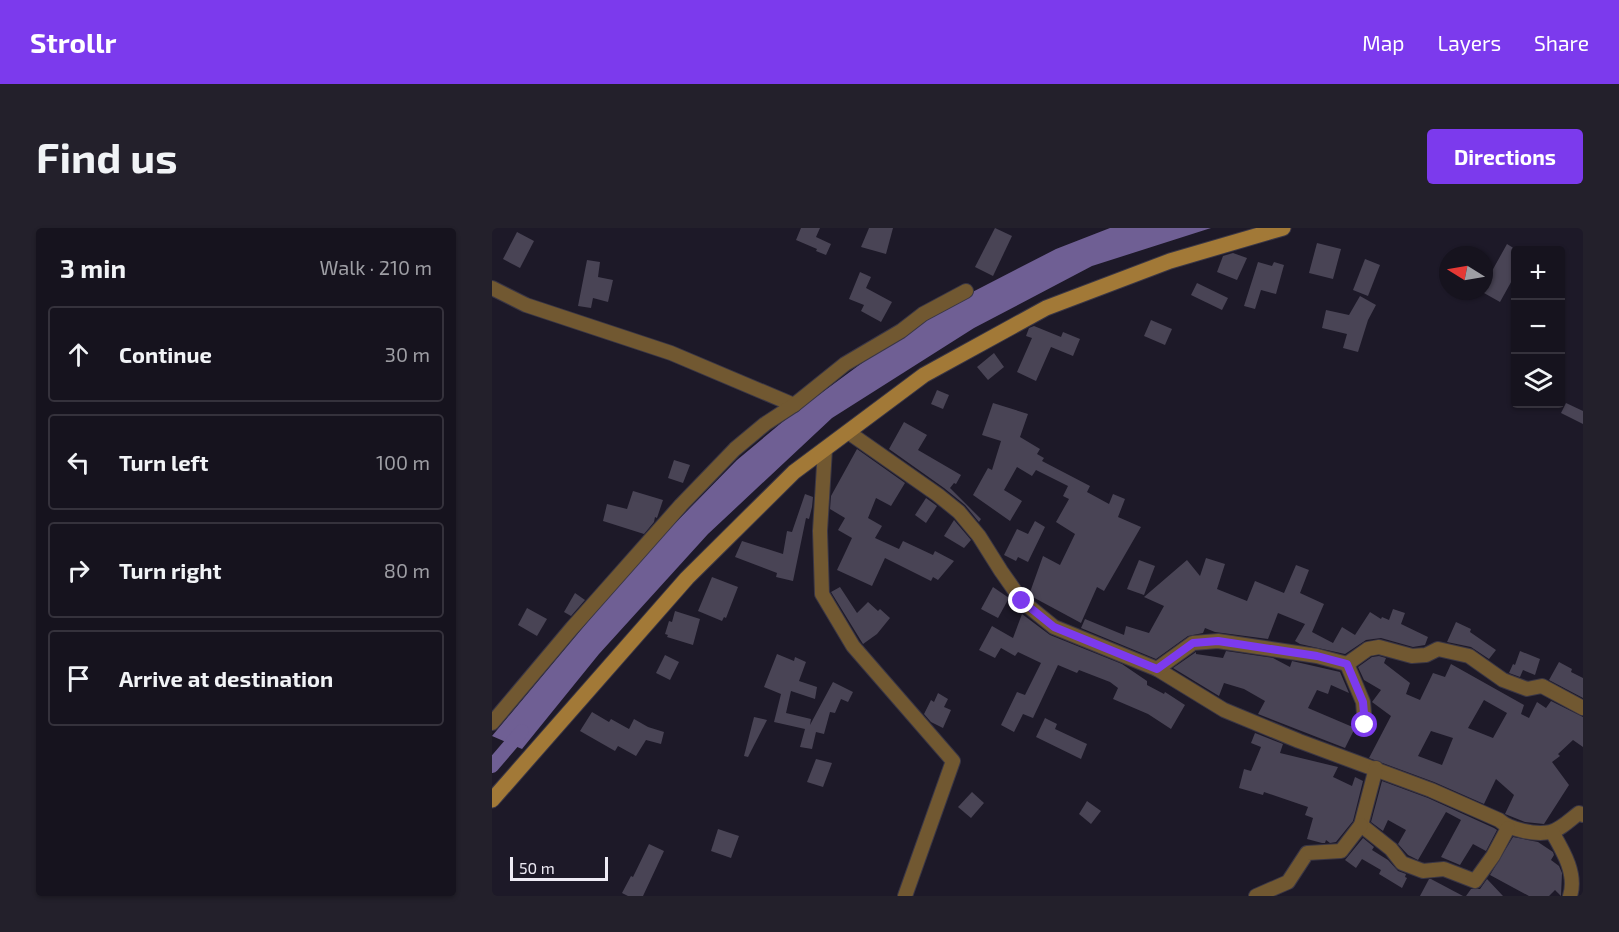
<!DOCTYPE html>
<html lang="en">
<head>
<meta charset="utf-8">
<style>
  :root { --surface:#16131e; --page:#23202b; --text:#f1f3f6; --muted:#9e9ea4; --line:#35323c; --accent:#7c3aed }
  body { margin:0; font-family:"Exo 2",sans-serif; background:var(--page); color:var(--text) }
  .controls { position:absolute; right:18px; top:18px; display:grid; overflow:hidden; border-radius:6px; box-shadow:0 2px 4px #0004 }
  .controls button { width:54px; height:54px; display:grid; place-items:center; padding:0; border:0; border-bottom:2px solid var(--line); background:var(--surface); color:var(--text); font:30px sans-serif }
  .compass { position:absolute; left:947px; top:18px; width:54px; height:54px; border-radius:50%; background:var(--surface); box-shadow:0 2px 4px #0004; rotate:281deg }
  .scale { position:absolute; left:18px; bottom:15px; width:98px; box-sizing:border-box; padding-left:6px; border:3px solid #eeebf5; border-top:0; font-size:16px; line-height:21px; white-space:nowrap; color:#eeebf5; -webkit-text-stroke:4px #1d1928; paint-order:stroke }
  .stop { position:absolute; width:18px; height:18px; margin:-14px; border:4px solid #7c3aed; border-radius:50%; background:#fff }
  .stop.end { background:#7c3aed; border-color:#fff; box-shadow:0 2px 6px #0008 }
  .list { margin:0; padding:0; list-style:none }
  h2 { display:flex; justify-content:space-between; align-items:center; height:78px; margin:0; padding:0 24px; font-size:26px }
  h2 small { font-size:20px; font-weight:400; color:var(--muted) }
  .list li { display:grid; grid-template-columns:39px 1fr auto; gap:18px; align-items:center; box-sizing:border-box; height:96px; margin:0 12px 12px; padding:0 12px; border:2px solid var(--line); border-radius:6px }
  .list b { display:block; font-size:22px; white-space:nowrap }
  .list em { font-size:20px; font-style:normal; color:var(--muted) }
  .icon { flex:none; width:33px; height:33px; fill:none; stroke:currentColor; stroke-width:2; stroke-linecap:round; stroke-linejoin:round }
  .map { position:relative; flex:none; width:1091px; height:668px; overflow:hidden; border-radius:6px }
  header { display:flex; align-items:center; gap:36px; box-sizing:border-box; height:84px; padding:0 30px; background:var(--accent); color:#fff }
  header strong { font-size:28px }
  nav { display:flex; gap:33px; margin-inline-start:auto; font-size:21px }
  .intro { display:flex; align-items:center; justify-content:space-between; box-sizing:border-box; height:144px; padding:0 36px }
  h1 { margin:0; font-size:42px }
  .button { padding:15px 27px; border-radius:6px; background:var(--accent); color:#fff; font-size:21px; font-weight:700 }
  main { display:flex; gap:36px; padding:0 36px }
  aside { flex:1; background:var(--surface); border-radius:6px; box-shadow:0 2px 4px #0004 }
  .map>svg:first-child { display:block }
  .water { fill:#6f5f94 }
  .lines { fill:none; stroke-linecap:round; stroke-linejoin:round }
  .canal { stroke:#6f5f94; stroke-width:14 }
  .building { fill:#494455; fill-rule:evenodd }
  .minor-casing { stroke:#3a3645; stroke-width:16 }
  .secondary-casing { stroke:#3a3645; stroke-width:17 }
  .minor { stroke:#715831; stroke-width:14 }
  .secondary { stroke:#a27937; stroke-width:15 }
  .route { stroke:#7c3aed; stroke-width:8 }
</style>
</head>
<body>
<header>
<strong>Strollr</strong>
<nav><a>Map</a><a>Layers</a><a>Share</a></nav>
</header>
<div class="intro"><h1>Find us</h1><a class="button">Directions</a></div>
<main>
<aside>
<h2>3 min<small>Walk · 210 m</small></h2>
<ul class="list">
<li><svg class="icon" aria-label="ahead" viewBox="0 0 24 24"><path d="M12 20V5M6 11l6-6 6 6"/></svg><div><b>Continue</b></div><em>30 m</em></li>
<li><svg class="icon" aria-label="left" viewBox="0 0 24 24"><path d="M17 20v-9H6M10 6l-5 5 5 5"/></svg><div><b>Turn left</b></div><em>100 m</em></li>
<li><svg class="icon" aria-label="right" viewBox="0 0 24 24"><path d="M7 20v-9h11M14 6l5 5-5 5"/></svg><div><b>Turn right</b></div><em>80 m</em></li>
<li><svg class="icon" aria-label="arrive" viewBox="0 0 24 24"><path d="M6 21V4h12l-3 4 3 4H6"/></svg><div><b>Arrive at destination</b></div></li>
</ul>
</aside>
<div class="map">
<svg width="1091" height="668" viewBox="0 0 1091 668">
  <rect width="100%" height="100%" fill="#1d1928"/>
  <!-- water -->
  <path class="water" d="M618,0H719L600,38L482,100L340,190L216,306L107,426L30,521L0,508L149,330L245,232L294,191L389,121L463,73L564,21Z"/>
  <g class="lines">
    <!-- canal -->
    <path class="canal" d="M0,538L30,503"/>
  </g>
  <!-- building -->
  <g class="building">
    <path d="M309,0H328L324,9L339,16L334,27L324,23L325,21L304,12Z"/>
    <path d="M377,0H401L394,26L369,19Z"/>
    <path d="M503,0L520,8L501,48L483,39Z"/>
    <path d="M25,4L42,13L28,40L11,31Z"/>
    <path d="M825,15L849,21L841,51L817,45Z"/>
    <path d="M1015,16L1023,21V47L1008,74L992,65V52L998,41L1000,43Z"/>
    <path d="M741,25L755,30L745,52L725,44L731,28Z"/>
    <path d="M873,31L888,37L876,68L861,62Z"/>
    <path d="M95,32L108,34L106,49L121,52L116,74L101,70L99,80L86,78Z"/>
    <path d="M766,34L780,38L782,34L792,37L784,66L769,62L763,81L752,78Z"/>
    <path d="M368,44L379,49L374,60L400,74L389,94L369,83L372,77L357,71Z"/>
    <path d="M705,55L736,70L730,82L699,67Z"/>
    <path d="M868,68L884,77L876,92L866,124L851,120L855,106L830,100L834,82L857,87Z"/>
    <path d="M659,92L680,101L673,117L652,108Z"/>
    <path d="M542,98L569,109L571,104L588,111L581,128L559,119L544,153L525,144L540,110L534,108L537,100Z"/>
    <path d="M502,125L512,139L496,152L485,139Z"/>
    <path d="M445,162L457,167L451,181L439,176Z"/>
    <path d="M501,175L536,186L528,209L548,221L545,226L552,230L550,233L598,258L595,264L617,276L621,266L633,271L626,289L649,299L612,363L605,359L589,395L537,367L551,328L568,337L583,306L564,294L577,271L571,268L576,258L544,242L540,248L525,239L512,262L530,273L518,293L481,267L496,240L500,242L509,213L490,207Z"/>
    <path d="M1074,175L1091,183V196L1069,185Z"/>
    <path d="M412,194L435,207L426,222L469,247L464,256L462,255L458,260L489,291L487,294L473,277L452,260L397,221Z"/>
    <path d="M365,221L413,255L399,278L384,270L376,290L390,298L383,310L407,321L411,313L441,327L443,323L462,333L446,352L441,349L439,353L393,330L380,358L345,342L360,310L346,302L353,290L338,281L339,268Z"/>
    <path d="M182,232L198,237L191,255L176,250Z"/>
    <path d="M141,263L171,272L165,290L163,289L162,294L152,306L111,293L115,276L135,281Z"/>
    <path d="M313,266L321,269L320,279L317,291L314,290L301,353L284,349L285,345L243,329L250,313L291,326L295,303L300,304Z"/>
    <path d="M434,270L445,278L434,295L423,287Z"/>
    <path d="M462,292L479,312L472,320L452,308Z"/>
    <path d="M543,293L553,299L536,334L526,329L524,333L512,327L525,301L536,306Z"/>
    <path d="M714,330L733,336L725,361L755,373L763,353L792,365L804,337L817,342L808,365L832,376L820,404L841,415L850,399L863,407L878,384L889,391L890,389L897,392L901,381L913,385L909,396L936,409L933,417L921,419L889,410L874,412L853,426L808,416L803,413L813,396L786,385L776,411L723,404L713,400L711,405L696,408L664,431L589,400L593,391L632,407L634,398L657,405L672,378L652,369L695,332L708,348Z"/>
    <path d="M647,332L663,338L652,367L635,361Z"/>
    <path d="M220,349L246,359L234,390L232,389L230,393L206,383Z"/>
    <path d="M348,359L365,385L376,374L386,383L388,381L398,390L385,406L371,416L339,364Z"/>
    <path d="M501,359L517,370L506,390L489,381Z"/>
    <path d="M83,365L93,372L79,388L72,384Z"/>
    <path d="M35,380L55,391L45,408L26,397Z"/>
    <path d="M183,383L208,391L201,417L175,409L176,407L173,406L177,393L180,394Z"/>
    <path d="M530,386L558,407L630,436L655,453V457L672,466L673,464L693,477L679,501L656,486L621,471L626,460L618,454L587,442L585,445L566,437L541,490L531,486L522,504L509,497L525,464L533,467L549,435L526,424L523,428L509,420L503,430L487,422L500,398L521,410Z"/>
    <path d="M964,394L979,401L978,404L1004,422L997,431L979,419L955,414Z"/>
    <path d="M734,423L781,430L798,439L800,433L848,444L857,465L839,457L836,466L825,462L816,480L863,500L853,520L766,486L773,473L752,461L732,455L727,468L681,440L704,424V426L731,430Z"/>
    <path d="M1028,423L1048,431L1043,447L1031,442L1028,449L1017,445L1021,436L1023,437Z"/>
    <path d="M285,426L302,433L303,429L314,434L307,453L325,459L323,471L299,463L294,485L319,491L318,497L341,454L361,464L356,474L349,471L343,485L338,484L332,506L324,504L320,521L308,519L313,501L282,494L289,466L272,459Z"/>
    <path d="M173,427L187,434L178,452L164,445Z"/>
    <path d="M887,428L894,430L892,435L918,455L914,466L928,472L941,445L953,449L959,436L1032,477L1029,486L1037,490L1045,474L1054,480L1059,473L1091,489V519L1081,512L1066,526L1068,528L1060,534L1077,557L1052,596L1033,594L1013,586L1022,567L1004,551L992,576L942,554L877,530L899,488L880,474L889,462L872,452L866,439L880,429ZM992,472L1015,485L1001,510L976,500ZM939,503L961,510L950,537L926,528Z"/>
    <path d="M1067,434L1080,441L1079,444L1091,450V470L1057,452Z"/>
    <path d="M446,465L456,471L452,479L459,482L451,500L439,494L432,486L439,472L442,474Z"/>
    <path d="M100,484L117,494L119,491L137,501L142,491L156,499L172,504L169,516L154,512L144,528L126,518L123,523L88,503Z"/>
    <path d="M262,489L275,492L256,529L252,528Z"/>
    <path d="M553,490L565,496L563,501L595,516L589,531L544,509Z"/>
    <path d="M763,505L791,516L788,525L846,539L841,549L860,558L863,549L871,553L861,593L844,614L838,615L834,612L833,615H830L815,611L821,590L813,587L816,579L772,564L771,567L747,560L752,541L759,543L769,519L759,515Z"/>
    <path d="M324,531L340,535L331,559L315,554Z"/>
    <path d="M890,553L936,570L1002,600L1005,602L994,623L981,616L968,637L949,629L969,592L954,584L926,632L916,627L906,616L914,602L896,592L891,603L879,594Z"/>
    <path d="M480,564L492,575L479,590L466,579Z"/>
    <path d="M595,573L609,583L599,596L587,586Z"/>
    <path d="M226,601L247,608L239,630L219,623Z"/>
    <path d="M1021,609L1046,614L1061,624L1062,627L1059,632L1067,638L1070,645L1069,668L1063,662L1057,668H1037L998,647Z"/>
    <path d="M871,610L882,619L880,622L896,632L906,643L914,646L913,649L915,650L910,660L887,646L889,642L870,631L864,640L853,632Z"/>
    <path d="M157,616L172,623L151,668H136L130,665L139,648L141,649Z"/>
    <path d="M937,651H939L971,668H928Z"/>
    <path d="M995,651L1011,668H974L979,661H988Z"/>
  </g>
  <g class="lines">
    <defs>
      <g id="minor">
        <path d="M0,60L34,77L179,125L302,177"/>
        <path d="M356,204L446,267L467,284L487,308L509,343L530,373L562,399L665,441L732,482L807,513L939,562L1007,592C1018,602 1044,607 1058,604C1068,602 1079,591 1087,585L1091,587"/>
        <path d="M333,221L328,303L330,366L361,418L461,533L413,668"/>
        <path d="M855,436L871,474L873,497"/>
        <path d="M665,441L701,415L726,413L825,428L855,436L876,421L887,419L920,428L934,427L946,421L977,428L1011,452L1035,461L1050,458L1091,480"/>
        <path d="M0,495L80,400L189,277L243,221L273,196L302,177L353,136L409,103L431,86L474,63"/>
        <path d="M884,540L869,597L899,621L910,635L931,643L952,641L983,653L1001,628L1016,600"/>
        <path d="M1060,604C1071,623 1085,646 1078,668"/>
        <path d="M764,668L796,654L815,625L849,623L869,597"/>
      </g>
      <path id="secondary" d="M0,572L195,350L302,244L432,147L554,80L678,33L791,0"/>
    </defs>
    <!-- minor casing -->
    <use href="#minor" class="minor-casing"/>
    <!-- secondary casing -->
    <use href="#secondary" class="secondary-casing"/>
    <!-- minor -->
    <use href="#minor" class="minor"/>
    <!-- secondary -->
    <use href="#secondary" class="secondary"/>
  </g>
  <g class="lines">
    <!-- route -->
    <path class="route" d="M530,373L562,399L665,441L701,415L726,413L825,428L855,436L871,474L873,497"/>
  </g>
</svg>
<div class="controls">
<button>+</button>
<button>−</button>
<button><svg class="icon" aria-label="layers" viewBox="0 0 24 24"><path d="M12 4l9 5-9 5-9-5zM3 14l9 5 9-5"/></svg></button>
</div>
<svg class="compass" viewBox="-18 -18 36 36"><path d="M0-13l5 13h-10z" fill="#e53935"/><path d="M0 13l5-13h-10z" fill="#9e9ea4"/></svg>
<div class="scale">50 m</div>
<div class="stop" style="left:873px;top:497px"></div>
<div class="stop end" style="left:530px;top:373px"></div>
</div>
</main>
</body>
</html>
